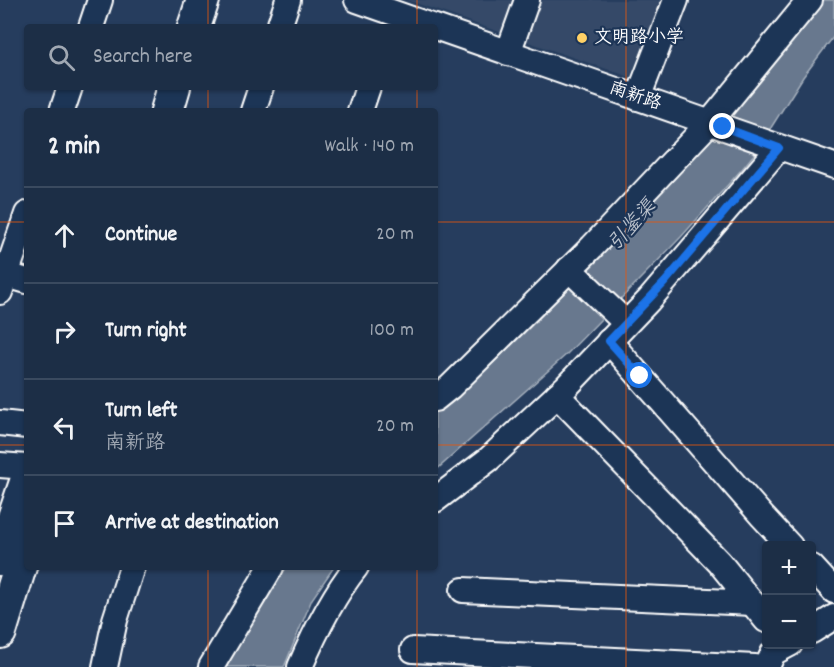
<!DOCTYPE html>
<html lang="en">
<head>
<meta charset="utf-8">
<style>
  :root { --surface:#1c2e46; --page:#25364d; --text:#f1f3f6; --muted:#a0a8b3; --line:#3a4a5f }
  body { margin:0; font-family:Dekko,"LXGW WenKai TC",sans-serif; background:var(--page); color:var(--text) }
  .controls { position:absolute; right:18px; bottom:18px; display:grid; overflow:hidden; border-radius:6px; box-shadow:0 2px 4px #0004 }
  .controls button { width:54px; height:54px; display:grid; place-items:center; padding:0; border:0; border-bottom:2px solid var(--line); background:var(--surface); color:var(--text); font:30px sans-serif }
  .stop { position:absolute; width:18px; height:18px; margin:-14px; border:4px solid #1a73e8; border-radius:50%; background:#fff }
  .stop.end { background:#1a73e8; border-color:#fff; box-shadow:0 2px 6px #0008 }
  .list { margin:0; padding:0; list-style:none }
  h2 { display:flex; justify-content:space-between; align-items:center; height:78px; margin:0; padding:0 24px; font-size:26px }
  h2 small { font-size:20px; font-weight:400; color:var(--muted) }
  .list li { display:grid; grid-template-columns:39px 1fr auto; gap:18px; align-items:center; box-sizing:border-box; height:96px; padding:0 24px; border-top:2px solid var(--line) }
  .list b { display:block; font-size:22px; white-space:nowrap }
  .list p { margin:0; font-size:20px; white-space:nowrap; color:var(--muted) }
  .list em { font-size:20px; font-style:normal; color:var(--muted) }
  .icon { flex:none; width:33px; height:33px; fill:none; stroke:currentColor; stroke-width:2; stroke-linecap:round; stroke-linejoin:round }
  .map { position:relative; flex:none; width:834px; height:667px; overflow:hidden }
  .search { position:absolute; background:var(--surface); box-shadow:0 2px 4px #0004; left:24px; top:24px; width:414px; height:66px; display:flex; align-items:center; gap:15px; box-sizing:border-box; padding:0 21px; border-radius:6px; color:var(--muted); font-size:22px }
  .panel { position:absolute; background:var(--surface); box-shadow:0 2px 4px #0004; left:24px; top:108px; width:414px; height:462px; border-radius:6px }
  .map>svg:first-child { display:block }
  .built { fill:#344a68 }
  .water { fill:#67788e; stroke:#a4aebb; stroke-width:1.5 }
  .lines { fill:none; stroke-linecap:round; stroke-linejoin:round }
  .minor-casing { stroke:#fff; stroke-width:28 }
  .major-casing { stroke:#fff; stroke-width:36 }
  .minor { stroke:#1d3557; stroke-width:24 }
  .major { stroke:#1d3557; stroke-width:32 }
  .route { stroke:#1a73e8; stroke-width:8 }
  .grid { fill:none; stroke:#e8590c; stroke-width:1.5; stroke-opacity:0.55 }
  .poi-dot { fill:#ffd166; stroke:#1d3557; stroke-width:2 }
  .labels { text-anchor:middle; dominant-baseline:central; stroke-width:4.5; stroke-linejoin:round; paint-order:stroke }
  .poi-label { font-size:18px; fill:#fff; stroke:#1d3557; text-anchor:start }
  .street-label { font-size:18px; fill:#fff; stroke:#1d3557 }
  .water-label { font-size:20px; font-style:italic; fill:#bbc2cc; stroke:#1d3557 }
</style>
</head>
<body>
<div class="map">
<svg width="834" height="667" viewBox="0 0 834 667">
  <rect width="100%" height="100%" fill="#263d5e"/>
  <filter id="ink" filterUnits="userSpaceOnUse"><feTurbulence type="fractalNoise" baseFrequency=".0167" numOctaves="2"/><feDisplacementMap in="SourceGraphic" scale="12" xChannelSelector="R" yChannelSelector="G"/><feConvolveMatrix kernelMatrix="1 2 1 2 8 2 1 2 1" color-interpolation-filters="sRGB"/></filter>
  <g filter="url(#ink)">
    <!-- built -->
    <path class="built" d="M407,0H662L630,77Z"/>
    <!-- water -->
    <g class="water">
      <path d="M819,0H834V36L803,77L755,153L742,169L681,237L567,354L435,471V413C491,371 537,318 584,266C664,179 741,89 819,0Z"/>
      <path d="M287,567H334L312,599L284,667H222L265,597Z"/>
    </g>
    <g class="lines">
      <defs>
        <g id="minor">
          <path d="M357,0L434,27"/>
          <path d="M91,27L100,0"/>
          <path d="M279,27L288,0"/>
          <path d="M435,27L834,166"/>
          <path d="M508,53L527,0"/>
          <path d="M638,98L676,0"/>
          <path d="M62,111L70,87"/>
          <path d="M253,111L261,87"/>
          <path d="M360,111L368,87"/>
          <path d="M569,269L626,323"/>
          <path d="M0,273L27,281"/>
          <path d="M0,292L27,214"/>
          <path d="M609,341L762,516L790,546"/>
          <path d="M557,395L719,562L766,620"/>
          <path d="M435,399L450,387L592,247L710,122L810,0"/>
          <path d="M0,423L27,426"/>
          <path d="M0,465L27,467"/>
          <path d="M435,500L489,459L566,387L649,300L779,148"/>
          <path d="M812,567L834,591"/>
          <path d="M463,590L753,603"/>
          <path d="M812,631L834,617"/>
          <path d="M413,650L755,667"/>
          <path d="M105,667L115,620L132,567"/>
          <path d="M211,667L271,567"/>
          <path d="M300,667C315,632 332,597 356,567"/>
          <path d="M767,667L773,653L790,644"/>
        </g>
        <g id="major">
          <path d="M194,27L203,0"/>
          <path d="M167,111L174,87"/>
          <path d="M0,559L27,479"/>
          <path d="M0,632L27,544"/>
        </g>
      </defs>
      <!-- minor casing -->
      <use href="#minor" class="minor-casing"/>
      <!-- major casing -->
      <use href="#major" class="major-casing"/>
      <!-- minor -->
      <use href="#minor" class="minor"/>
      <!-- major -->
      <use href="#major" class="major"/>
    </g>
  </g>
  <g class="lines" filter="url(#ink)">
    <!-- route -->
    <path class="route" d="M640,376L609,341L665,282L779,148L723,127"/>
  </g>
  <!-- grid -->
  <path class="grid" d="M208,0V27M417,0V27M626,0V667M208,87V111M417,87V111M0,222H27M435,222H834M0,445H27M435,445H834M208,567V667M417,567V667"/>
  <!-- markers -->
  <circle class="poi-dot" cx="582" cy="38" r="6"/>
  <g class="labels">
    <!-- poi labels -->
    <g class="poi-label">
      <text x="594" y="38">文明路小学</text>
    </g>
    <!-- street labels -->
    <g class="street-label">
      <text transform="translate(635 97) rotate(19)">南新路</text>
    </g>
    <!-- water labels -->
    <g class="water-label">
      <text transform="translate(633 226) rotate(-48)">引鉴渠</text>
    </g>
  </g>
</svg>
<div class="controls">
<button>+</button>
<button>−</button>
</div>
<div class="stop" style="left:640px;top:376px"></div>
<div class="stop end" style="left:723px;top:127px"></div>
<div class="search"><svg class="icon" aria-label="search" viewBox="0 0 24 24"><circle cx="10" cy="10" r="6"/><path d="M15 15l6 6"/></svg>Search here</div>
<section class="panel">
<h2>2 min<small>Walk · 140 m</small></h2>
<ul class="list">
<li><svg class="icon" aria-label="ahead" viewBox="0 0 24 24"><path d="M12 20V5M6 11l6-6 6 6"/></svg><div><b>Continue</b></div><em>20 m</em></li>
<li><svg class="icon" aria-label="right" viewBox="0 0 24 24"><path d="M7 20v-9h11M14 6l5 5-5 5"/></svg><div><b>Turn right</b></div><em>100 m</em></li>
<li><svg class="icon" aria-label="left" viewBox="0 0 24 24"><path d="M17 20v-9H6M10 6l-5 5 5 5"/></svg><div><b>Turn left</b><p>南新路</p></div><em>20 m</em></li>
<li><svg class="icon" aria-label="arrive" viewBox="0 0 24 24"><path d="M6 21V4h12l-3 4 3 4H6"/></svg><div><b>Arrive at destination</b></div></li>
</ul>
</section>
</div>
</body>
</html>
